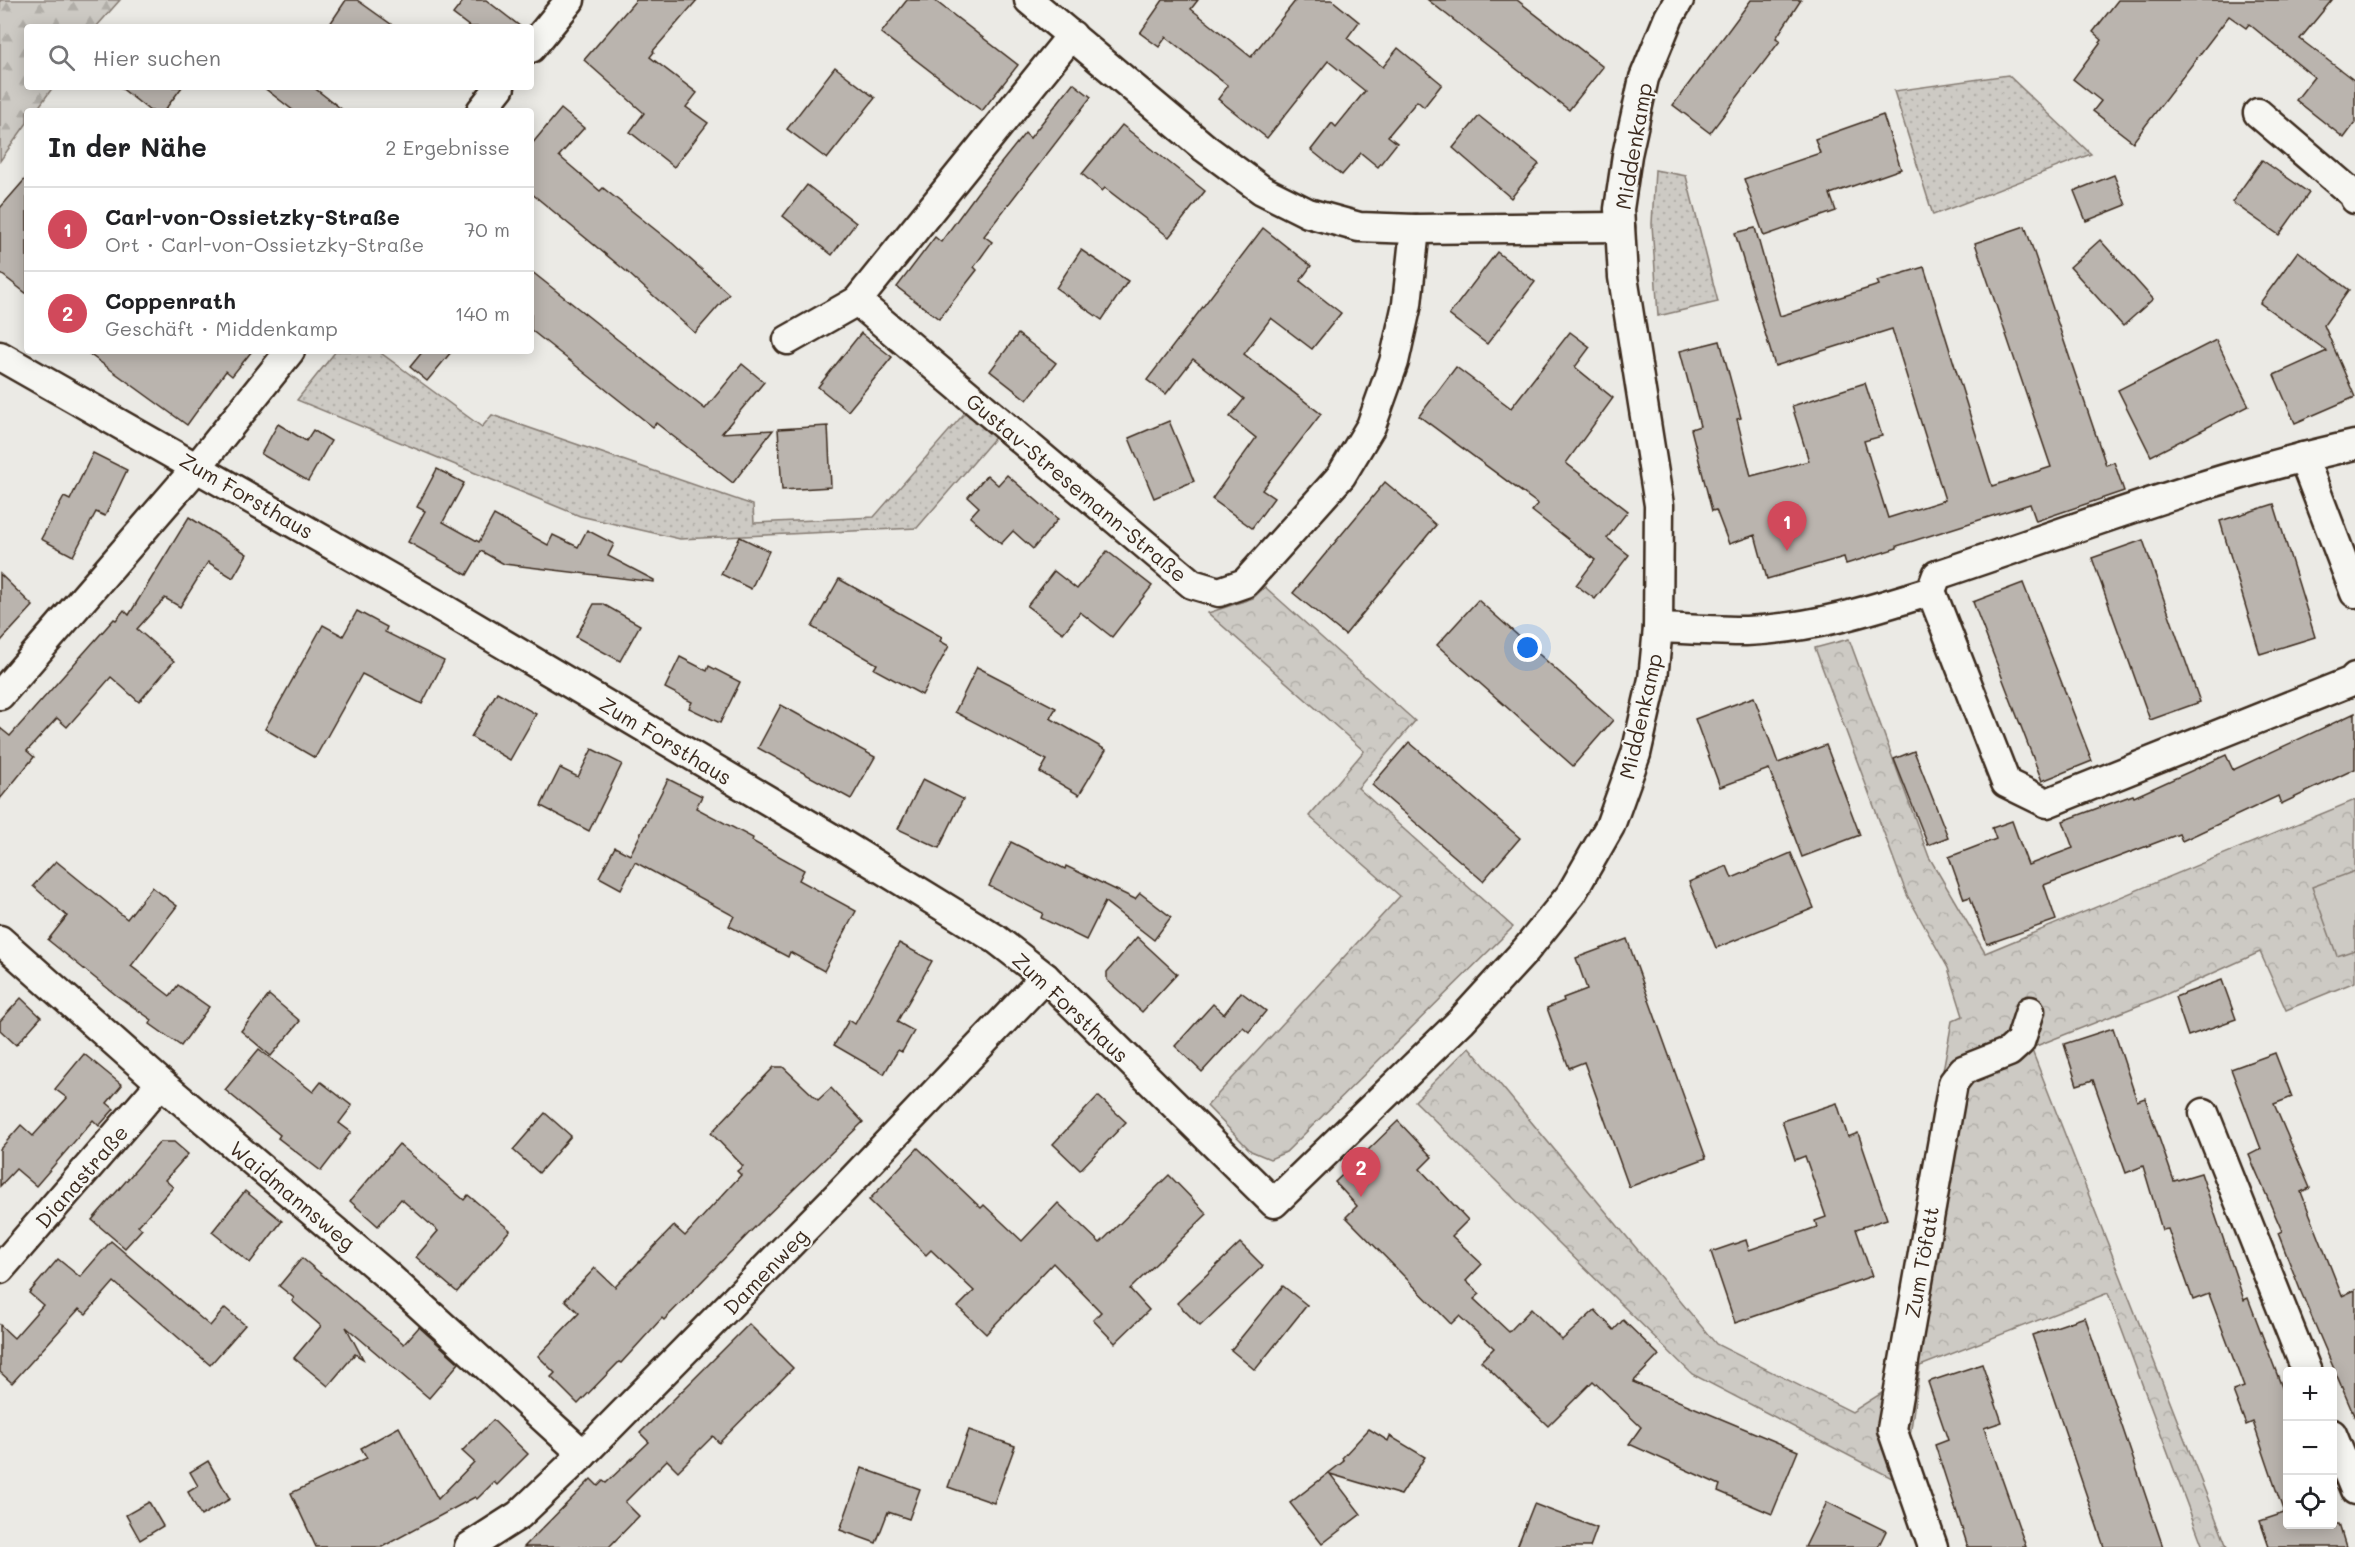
<!DOCTYPE html>
<html lang="de">
<head>
<meta charset="utf-8">
<style>
  :root { --surface:#fff; --page:#f2f2f2; --text:#202124; --muted:#757577; --line:#e0e0e0; --accent:#d1495b }
  body { margin:0; font-family:Mali,sans-serif; background:var(--page); color:var(--text) }
  .controls { position:absolute; right:18px; bottom:18px; display:grid; overflow:hidden; border-radius:6px; box-shadow:0 3px 15px #0003 }
  .controls button { width:54px; height:54px; display:grid; place-items:center; padding:0; border:0; border-bottom:2px solid var(--line); background:var(--surface); color:var(--text); font:30px sans-serif }
  .you { position:absolute; left:1528px; top:648px; width:21px; height:21px; margin:-15px; border:4px solid #fff; border-radius:50%; background:#1a73e8; box-shadow:0 0 0 9px #1a73e833 }
  .badge { display:grid; place-items:center; width:39px; height:39px; border-radius:50%; background:var(--accent); color:#fff; font-size:20px; font-weight:700 }
  .pin { position:absolute; translate:-50% -50px; filter:drop-shadow(0 2px 3px #0008) }
  .pin::after { content:''; position:absolute; top:32px; width:21px; height:18px; background:inherit; clip-path:polygon(0 0,100% 0,50% 100%) }
  .list { margin:0; padding:0; list-style:none }
  h2 { display:flex; justify-content:space-between; align-items:center; height:78px; margin:0; padding:0 24px; font-size:26px }
  h2 small { font-size:20px; font-weight:400; color:var(--muted) }
  .list li { display:grid; grid-template-columns:39px 1fr auto; gap:18px; align-items:center; box-sizing:border-box; height:84px; padding:0 24px; border-top:2px solid var(--line) }
  .list b { display:block; font-size:22px; white-space:nowrap }
  .list p { margin:0; font-size:20px; white-space:nowrap; color:var(--muted) }
  .list em { font-size:20px; font-style:normal; color:var(--muted) }
  .icon { flex:none; width:33px; height:33px; fill:none; stroke:currentColor; stroke-width:2; stroke-linecap:round; stroke-linejoin:round }
  .map { position:relative; flex:none; width:2355px; height:1547px; overflow:hidden }
  .search { position:absolute; background:var(--surface); box-shadow:0 3px 15px #0003; left:24px; top:24px; width:510px; height:66px; display:flex; align-items:center; gap:15px; box-sizing:border-box; padding:0 21px; border-radius:6px; color:var(--muted); font-size:22px }
  .panel { position:absolute; background:var(--surface); box-shadow:0 3px 15px #0003; left:24px; top:108px; width:510px; height:246px; border-radius:6px }
  .map>svg:first-child { display:block }
  .grass { fill:url(#grass-dots); stroke:#847a71; stroke-width:1.5 }
  .forest { fill:url(#forest-firs); stroke:#847a71; stroke-width:1.5 }
  .park { fill:url(#park-crowns); stroke:#847a71; stroke-width:1.5 }
  .pitch { fill:#cdcac4; stroke:#847a71; stroke-width:1.5 }
  .building { fill:#bab4ae; stroke:#3b2a1e; stroke-width:1.5 }
  .lines { fill:none; stroke-linecap:round; stroke-linejoin:round }
  .street-casing { stroke:#3b2a1e; stroke-width:33 }
  .street { stroke:#f6f6f2; stroke-width:28 }
  .labels { text-anchor:middle; dominant-baseline:central; stroke-width:4.5; stroke-linejoin:round; paint-order:stroke }
  .street-label { font-size:21px; fill:#3b2a1e; stroke:#f6f6f2 }
</style>
</head>
<body>
<div class="map">
<svg width="2355" height="1547" viewBox="0 0 2355 1547">
  <defs>
    <pattern id="grass-dots" width="8" height="8" patternUnits="userSpaceOnUse" patternTransform="scale(1.5)"><rect width="8" height="8" fill="#cdcac4"/><path d="M2 2h.1M6 6h.1" fill="none" stroke="#b1aea8" stroke-width="1.8" stroke-linecap="round"/></pattern>
    <pattern id="forest-firs" width="22" height="20" patternUnits="userSpaceOnUse" patternTransform="scale(1.5)"><rect width="22" height="20" fill="#cdcac4"/><path d="M5 1l3.5 6h-7zM16 11l3.5 6h-7z" fill="#b1aea8"/></pattern>
    <pattern id="park-crowns" width="20" height="18" patternUnits="userSpaceOnUse" patternTransform="scale(1.5)"><rect width="20" height="18" fill="#cdcac4"/><path d="M2 6a3 3 0 1 1 6 0M12 15a3 3 0 1 1 6 0" fill="none" stroke="#b1aea8"/></pattern>
  </defs>
  <rect width="100%" height="100%" fill="#ebeae5"/>
  <filter id="ink" filterUnits="userSpaceOnUse"><feTurbulence type="fractalNoise" baseFrequency=".0167" numOctaves="2"/><feDisplacementMap in="SourceGraphic" scale="12" xChannelSelector="R" yChannelSelector="G"/><feConvolveMatrix kernelMatrix="1 2 1 2 8 2 1 2 1" color-interpolation-filters="sRGB"/></filter>
  <g filter="url(#ink)">
    <!-- grass -->
    <g class="grass">
      <path d="M2008,75L2091,154L1933,215L1894,91Z"/>
      <path d="M1655,170L1686,176L1718,302L1658,316L1652,224Z"/>
      <path d="M336,351H378L482,427L492,415L753,505L754,523L874,517L969,408L998,434L917,528L680,539L580,516L297,400Z"/>
    </g>
    <!-- forest -->
    <path class="forest" d="M0,0H120L96,27H27V87H53L36,111H27V123L0,161Z"/>
    <!-- park -->
    <g class="park">
      <path d="M1265,587L1415,721L1358,788L1513,927L1286,1152L1270,1159L1251,1151L1207,1106L1400,896L1309,816L1364,751L1208,613L1253,598Z"/>
      <path d="M1849,639L1929,857L1985,953L2355,800V982L2286,1010L2260,952L2160,997L2031,1048L2227,1547H2203L2108,1293L1920,1366L1910,1436L1948,1547H1917L1894,1479L1692,1374L1415,1101L1469,1047L1716,1344L1852,1412L1885,1391L1952,1021L1963,1016L1948,968L1907,895L1815,648Z"/>
    </g>
    <!-- pitch -->
    <path class="pitch" d="M2355,871V950L2337,956L2312,887Z"/>
    <!-- building -->
    <g class="building">
      <path d="M346,0H357L395,27H328Z"/>
      <path d="M464,0H486L521,27H470L453,14Z"/>
      <path d="M636,0H697L653,51L654,52L650,57L697,93L686,107L708,123L674,167L630,132L644,113L584,60Z"/>
      <path d="M907,0H934L1018,65L982,111L881,33Z"/>
      <path d="M1163,0H1198L1191,9L1251,57L1296,0H1332L1359,22L1347,38L1383,67L1398,48L1442,84L1424,107L1417,101L1388,136L1397,143L1378,167L1361,153L1342,175L1311,150L1332,123L1336,127L1365,91L1328,61L1267,138L1218,99L1228,86L1166,37L1159,47L1140,33Z"/>
      <path d="M1428,0H1517L1603,67L1569,110Z"/>
      <path d="M1751,0H1801L1776,38L1780,41L1710,133L1673,105Z"/>
      <path d="M2118,0H2332L2300,39L2355,81V123L2344,138L2296,100L2314,77L2249,24L2246,28L2229,16L2133,142L2093,111L2101,101L2073,79L2102,40L2093,32Z"/>
      <path d="M835,67L875,98L827,159L787,129Z"/>
      <path d="M1073,83L1091,97L984,236L992,242L974,267L977,270L939,319L897,287L935,237L941,242L977,193L1025,133L1030,138Z"/>
      <path d="M120,87H182L164,111H150Z"/>
      <path d="M263,87H313L344,111H294Z"/>
      <path d="M561,109L584,128L559,156L600,191L603,188L672,243L729,294L695,333L627,272L531,193V145Z"/>
      <path d="M1883,115L1901,169L1830,194L1836,211L1764,236L1744,179L1820,153L1815,139Z"/>
      <path d="M1479,116L1539,164L1511,198L1453,148Z"/>
      <path d="M1122,125L1205,191L1169,237L1105,188L1102,191L1082,174Z"/>
      <path d="M2262,160L2309,193L2279,235L2232,202Z"/>
      <path d="M2114,175L2126,205L2086,221L2074,191Z"/>
      <path d="M27,177V294L0,273V208Z"/>
      <path d="M807,185L856,223L832,255L783,216Z"/>
      <path d="M2025,226L2106,465L2114,462L2124,491L2036,521L2030,504L1897,546V548L1846,564L1844,557L1767,579L1755,535L1729,544L1716,510L1712,511L1691,429L1700,426L1680,351L1720,341L1741,418L1737,419L1751,476L1809,461L1792,406L1865,383L1882,436L1864,441L1888,518L1945,500L1892,329L1775,366L1735,233L1755,228L1780,316L1879,285L1877,281L1924,267L1992,486L2051,467L1975,243Z"/>
      <path d="M1263,228L1311,266L1300,281L1341,313L1312,349L1271,318L1244,354L1321,414L1262,490L1274,498L1252,528L1212,499L1256,438L1230,417L1244,399L1193,359L1166,394L1147,380Z"/>
      <path d="M2100,240L2153,299L2123,326L2070,267Z"/>
      <path d="M1081,250L1128,281L1102,320L1056,288Z"/>
      <path d="M2298,251L2349,290L2324,325L2355,397L2295,423L2274,375L2327,351L2260,303Z"/>
      <path d="M1497,252L1535,282L1487,344L1449,315Z"/>
      <path d="M531,271L705,409L742,364L764,382L722,433L773,430L733,483L656,423L653,427L531,330Z"/>
      <path d="M1570,332L1590,347L1575,367L1613,398L1566,463L1628,511L1607,538L1629,555L1595,599L1576,585L1595,560L1532,511L1538,504L1419,416L1456,367L1511,408Z"/>
      <path d="M861,333L892,357L848,411L818,387Z"/>
      <path d="M1018,334L1056,363L1027,400L990,371Z"/>
      <path d="M2216,340L2249,406L2151,456L2118,390Z"/>
      <path d="M85,351H252L232,376L226,371L187,425Z"/>
      <path d="M423,351H452L427,381L410,367Z"/>
      <path d="M1169,421L1194,481L1154,498L1129,438Z"/>
      <path d="M278,424L306,441L313,430L331,441L308,481L261,454Z"/>
      <path d="M828,426L831,487L782,490L778,429Z"/>
      <path d="M93,453L127,470L105,516L96,512L73,556L41,539L64,497L70,500Z"/>
      <path d="M437,469L464,483L443,522L479,542L494,515L548,545L553,535L578,547L587,530L614,544L608,556L654,580V582L504,564L481,551L467,575L408,542L425,511L417,507Z"/>
      <path d="M987,475L998,485L1007,475L1058,519L1033,549L1013,531L1001,544L970,517L979,507L968,497Z"/>
      <path d="M1385,482L1436,525L1345,635L1293,593Z"/>
      <path d="M2274,504L2315,637L2260,654L2220,521Z"/>
      <path d="M189,517L247,554L233,578L208,562L180,607L165,598L137,629L174,661L139,702L111,677L67,727L57,718L27,751L34,757L0,799V728L10,736L114,619L116,620L124,610L129,615Z"/>
      <path d="M740,537L769,551L751,589L721,574Z"/>
      <path d="M2143,540L2200,702L2150,720L2092,558Z"/>
      <path d="M1107,551L1152,586L1112,637L1080,612L1063,633L1027,606L1054,571L1077,589Z"/>
      <path d="M0,574L33,606L0,642Z"/>
      <path d="M839,579L942,637L940,641L949,646L922,695L874,669L877,664L812,627Z"/>
      <path d="M2023,583L2092,761L2042,781L1973,602Z"/>
      <path d="M1478,600L1613,720L1573,766L1437,645Z"/>
      <path d="M594,604H603L640,625L620,661L576,637Z"/>
      <path d="M357,611L387,627L385,632L444,661L422,704L362,674L315,758L265,729L323,625L343,636Z"/>
      <path d="M680,657L707,671L709,666L740,682L720,723L689,708L692,702L665,688Z"/>
      <path d="M977,667L1056,708L1050,718L1106,750L1079,795L1040,772L1047,760L955,712Z"/>
      <path d="M497,692L536,714L510,760L471,737Z"/>
      <path d="M1754,697L1778,763L1826,745L1860,835L1802,857L1769,769L1720,787L1695,719Z"/>
      <path d="M781,705L875,757L851,799L758,748Z"/>
      <path d="M2355,713V769L2281,804L2278,796L2182,841L2179,834L2044,885L2056,920L1987,944L1970,897L1964,899L1949,857L1996,839L1992,828L2012,821L2028,865L2073,848L2063,821L2133,795L2134,797L2226,755L2233,770Z"/>
      <path d="M1409,742L1520,838L1483,881L1372,785Z"/>
      <path d="M592,749L622,764L589,831L541,806L560,768L578,777Z"/>
      <path d="M1914,751L1948,837L1928,845L1894,759Z"/>
      <path d="M668,779L702,796L696,808L753,838L752,841L804,870L799,880L856,911L824,971L790,952L788,957L729,926L734,916L635,862L621,889L599,877L615,847L630,855Z"/>
      <path d="M923,779L963,799L939,848L898,829Z"/>
      <path d="M1011,842L1065,869L1066,866L1135,899L1140,893L1171,917L1154,940L1105,902L1086,940L1041,918L1043,913L989,886Z"/>
      <path d="M1791,853L1814,908L1716,948L1689,882L1727,866L1732,878Z"/>
      <path d="M56,861L127,919L152,887L177,906L131,966L170,996L178,985L209,1007L181,1046L150,1024L152,1020L116,995L48,940L67,916L33,886Z"/>
      <path d="M1137,937L1177,974L1142,1012L1107,980V972Z"/>
      <path d="M1627,939L1706,1158L1629,1187L1584,1062L1569,1068L1547,1008L1564,1001L1563,998L1587,989L1576,958Z"/>
      <path d="M899,943L932,961L897,1022L914,1031L902,1052L898,1050L884,1074L834,1045L849,1020L855,1024Z"/>
      <path d="M2222,980L2236,1019L2188,1036L2175,997Z"/>
      <path d="M1241,992L1266,1011L1249,1032L1243,1027L1202,1072L1175,1046L1213,1004L1224,1014Z"/>
      <path d="M269,995L300,1021L271,1056L241,1031Z"/>
      <path d="M21,998L41,1017L16,1045L0,1030V1021Z"/>
      <path d="M2113,1028L2137,1101L2145,1098L2174,1181L2201,1173L2244,1300L2248,1298L2288,1403V1524H2339L2346,1547H2269L2260,1521L2284,1513L2253,1422L2246,1425L2233,1391L2244,1387L2209,1294L2193,1300L2168,1229L2162,1230L2143,1166L2126,1173L2093,1080L2077,1085L2064,1044Z"/>
      <path d="M259,1049L313,1092L321,1082L352,1106L339,1123L351,1132L321,1171L278,1138L280,1135L225,1090Z"/>
      <path d="M2275,1053L2292,1097L2274,1104L2310,1188L2301,1192L2342,1296L2355,1290V1418L2301,1292L2278,1233L2282,1231L2249,1155L2261,1149L2231,1069Z"/>
      <path d="M84,1054L122,1085L107,1103L114,1109L99,1126L93,1120L36,1186L16,1169L0,1186V1149L21,1125L33,1136L67,1098L55,1089Z"/>
      <path d="M774,1067H783L818,1100L831,1088L863,1122L757,1225L664,1320L662,1318L621,1363L619,1362L578,1404L551,1377L555,1373L538,1356L579,1313L565,1300L595,1268L615,1287L674,1226L685,1236L741,1175L737,1171L743,1166L711,1133Z"/>
      <path d="M1098,1096L1126,1122L1080,1170L1053,1144Z"/>
      <path d="M1837,1103L1848,1137L1858,1133L1887,1219L1856,1229L1872,1276L1735,1323L1711,1252L1746,1240L1749,1250L1817,1227L1815,1221L1826,1217L1805,1156L1795,1160L1782,1121Z"/>
      <path d="M545,1113L571,1136L539,1173L513,1150Z"/>
      <path d="M1398,1121L1432,1157L1420,1169L1468,1220L1452,1236L1482,1264L1466,1281L1480,1294L1474,1299L1509,1332L1531,1309L1562,1340L1595,1310L1614,1330L1623,1320L1659,1355L1633,1382L1798,1451L1772,1514L1718,1491L1720,1485L1629,1444L1641,1427L1593,1381L1548,1426L1481,1361L1494,1348L1459,1316L1451,1324L1346,1217L1357,1206L1335,1182Z"/>
      <path d="M160,1142H174L188,1154L165,1180L173,1187L138,1226L142,1229L125,1248L92,1220Z"/>
      <path d="M399,1144L464,1200L468,1195L510,1230L457,1292L416,1257L438,1231L401,1199L378,1226L350,1201Z"/>
      <path d="M918,1148L981,1208L984,1205L1022,1241L1058,1203L1100,1243L1169,1175L1207,1214L1130,1289L1149,1310L1115,1343L1093,1320L1101,1312L1053,1263L986,1334L958,1307L974,1291L931,1250L926,1255L869,1200Z"/>
      <path d="M245,1191L282,1221L250,1263L212,1232Z"/>
      <path d="M111,1241L210,1326L225,1308L245,1325L210,1365L114,1282L86,1314L79,1309L12,1383L0,1372V1325L14,1338L43,1305L29,1293L58,1259L80,1277Z"/>
      <path d="M1240,1243L1263,1266L1200,1326L1177,1303Z"/>
      <path d="M302,1258L404,1344L419,1327L459,1363L429,1398L346,1327L363,1359L355,1354L328,1386L294,1358L321,1326L292,1301L294,1298L279,1286Z"/>
      <path d="M1283,1286L1307,1305L1255,1370L1231,1350Z"/>
      <path d="M2085,1317L2163,1547H2104L2042,1364L2032,1335Z"/>
      <path d="M749,1324L793,1368L719,1443L713,1436L678,1471L667,1460L625,1502L639,1516L609,1547H524L591,1479L598,1486L603,1481L606,1483L649,1442L640,1433Z"/>
      <path d="M1982,1364L2002,1422L1984,1428L2026,1547H1968L1935,1445L1948,1440L1928,1382Z"/>
      <path d="M493,1420L528,1454L497,1485L494,1482L477,1499L475,1497L382,1547H316L291,1493L367,1458L361,1448L399,1427L438,1499L474,1462L462,1451Z"/>
      <path d="M1369,1429L1388,1441L1390,1436L1425,1457L1401,1495L1330,1474L1361,1514L1322,1544L1290,1503L1344,1461L1342,1458Z"/>
      <path d="M969,1430L1015,1446L994,1503L948,1487Z"/>
      <path d="M208,1461L230,1499L201,1516L188,1492L198,1486L190,1472Z"/>
      <path d="M862,1468L920,1489L909,1519L888,1512L876,1543L840,1530Z"/>
      <path d="M149,1502L163,1526L140,1540L126,1515Z"/>
      <path d="M1827,1502L1886,1531L1878,1547H1805Z"/>
      <path d="M1534,1504L1597,1528L1590,1547H1517Z"/>
    </g>
    <g class="lines">
      <defs>
        <g id="street">
          <path d="M1029,0L1205,148L1262,190L1308,213L1359,227L1415,229L1620,227"/>
          <path d="M531,48L570,0"/>
          <path d="M481,111L500,87"/>
          <path d="M2258,113L2354,195L2355,199"/>
          <path d="M857,301L1192,584L1219,592L1245,583L1341,476L1371,426L1394,362L1407,304L1415,229"/>
          <path d="M788,340L857,301L1072,35"/>
          <path d="M0,356L436,604L845,846L996,939L1045,977L1274,1203L1461,1021L1525,951L1571,894L1610,826L1636,754L1653,679L1658,628L1659,505L1623,277L1619,209L1627,155L1644,78L1669,17L1679,0"/>
          <path d="M2303,457L2355,593"/>
          <path d="M1931,591L2006,783L2047,803L2352,681L2355,677"/>
          <path d="M1658,628C1687,629 1717,631 1746,631C1810,629 1871,610 1931,591L1937,575C2076,529 2212,476 2355,445"/>
          <path d="M0,695L197,467L290,351"/>
          <path d="M0,940L161,1083L389,1277L583,1454"/>
          <path d="M2204,1113L2307,1372"/>
          <path d="M0,1269L161,1083"/>
          <path d="M2332,1434L2355,1490"/>
          <path d="M469,1547L519,1515L583,1454L838,1195L1045,977"/>
          <path d="M1933,1547L1892,1429L1953,1083L1963,1070L2009,1052L2020,1042L2030,1011"/>
        </g>
      </defs>
      <!-- street casing -->
      <use href="#street" class="street-casing"/>
      <!-- street -->
      <use href="#street" class="street"/>
    </g>
  </g>
  <g class="labels">
    <!-- street labels -->
    <g class="street-label">
      <text transform="translate(1633 146) rotate(-80)">Middenkamp</text>
      <text transform="translate(1077 487) rotate(40)">Gustav-Stresemann-Straße</text>
      <text transform="translate(247 495) rotate(30)">Zum Forsthaus</text>
      <text transform="translate(1640 716) rotate(-77)">Middenkamp</text>
      <text transform="translate(666 740) rotate(31)">Zum Forsthaus</text>
      <text transform="translate(1071 1007) rotate(43)">Zum Forsthaus</text>
      <text transform="translate(81 1176) rotate(-49)">Dianastraße</text>
      <text transform="translate(293 1195) rotate(40)">Waidmannsweg</text>
      <text transform="translate(1921 1262) rotate(-80)">Zum Töfatt</text>
      <text transform="translate(765 1271) rotate(-46)">Damenweg</text>
    </g>
  </g>
</svg>
<div class="controls">
<button>+</button>
<button>−</button>
<button><svg class="icon" aria-label="locate" viewBox="0 0 24 24"><circle cx="12" cy="12" r="6"/><path d="M12 2v4M12 18v4M2 12h4M18 12h4"/></svg></button>
</div>
<div class="you"></div>
<div class="pin badge" style="left:1787px;top:551px">1</div>
<div class="pin badge" style="left:1361px;top:1197px">2</div>
<div class="search"><svg class="icon" aria-label="search" viewBox="0 0 24 24"><circle cx="10" cy="10" r="6"/><path d="M15 15l6 6"/></svg>Hier suchen</div>
<section class="panel">
<h2>In der Nähe<small>2 Ergebnisse</small></h2>
<ul class="list">
<li><span class="badge">1</span><div><b>Carl-von-Ossietzky-Straße</b><p>Ort · Carl-von-Ossietzky-Straße</p></div><em>70 m</em></li>
<li><span class="badge">2</span><div><b>Coppenrath</b><p>Geschäft · Middenkamp</p></div><em>140 m</em></li>
</ul>
</section>
</div>
</body>
</html>
